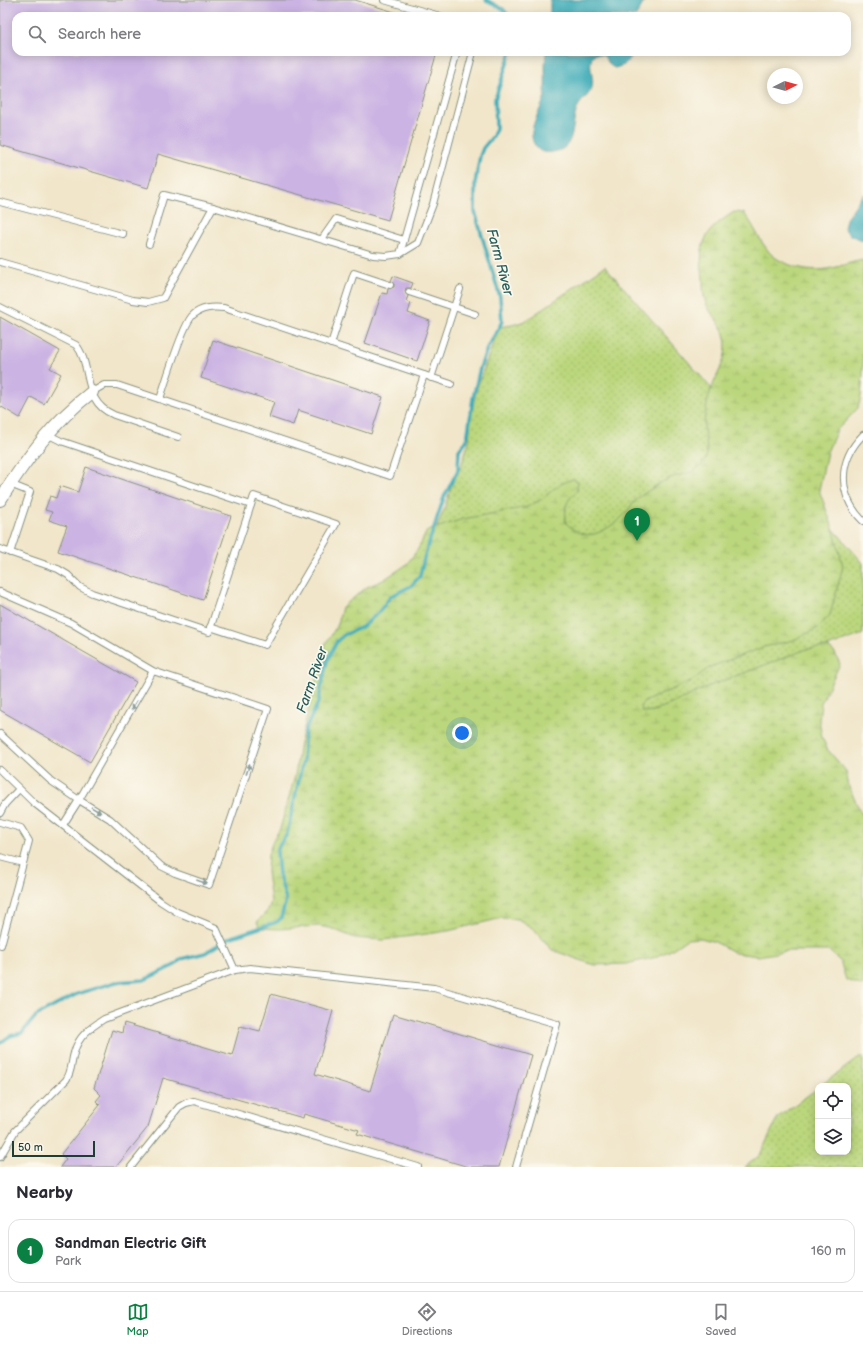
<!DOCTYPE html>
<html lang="en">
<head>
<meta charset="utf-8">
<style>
  :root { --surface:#fff; --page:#f2f2f3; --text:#2b2b33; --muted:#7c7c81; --line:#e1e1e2; --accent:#0b8043 }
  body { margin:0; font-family:"Balsamiq Sans",sans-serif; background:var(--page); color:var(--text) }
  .controls { position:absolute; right:12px; bottom:12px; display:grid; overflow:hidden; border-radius:8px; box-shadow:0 2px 10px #0003 }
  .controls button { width:36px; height:36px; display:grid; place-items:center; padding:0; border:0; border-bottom:1px solid var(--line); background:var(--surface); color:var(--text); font:20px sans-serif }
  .compass { position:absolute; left:767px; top:68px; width:36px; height:36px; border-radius:50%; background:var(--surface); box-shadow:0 2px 10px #0003; rotate:85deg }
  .scale { position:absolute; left:12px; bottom:10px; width:83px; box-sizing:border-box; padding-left:4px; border:2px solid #1f3d34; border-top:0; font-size:11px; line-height:14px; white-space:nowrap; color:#1f3d34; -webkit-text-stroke:3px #fbf7ec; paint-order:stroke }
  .you { position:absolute; left:462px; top:733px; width:14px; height:14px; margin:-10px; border:3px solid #fff; border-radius:50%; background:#1a73e8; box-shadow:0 0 0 6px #1a73e833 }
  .badge { display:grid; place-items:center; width:26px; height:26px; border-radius:50%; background:var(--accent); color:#fff; font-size:13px; font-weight:700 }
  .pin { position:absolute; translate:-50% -33px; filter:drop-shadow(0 1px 2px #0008) }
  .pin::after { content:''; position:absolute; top:21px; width:14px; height:12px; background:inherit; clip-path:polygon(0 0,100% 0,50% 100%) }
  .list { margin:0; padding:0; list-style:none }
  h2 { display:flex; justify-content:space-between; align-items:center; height:52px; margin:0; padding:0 16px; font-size:17px }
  h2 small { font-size:13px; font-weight:400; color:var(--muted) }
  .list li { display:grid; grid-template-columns:26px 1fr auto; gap:12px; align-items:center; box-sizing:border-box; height:64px; margin:0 8px 8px; padding:0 8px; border:1px solid var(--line); border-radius:12px }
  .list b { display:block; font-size:15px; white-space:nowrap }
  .list p { margin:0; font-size:13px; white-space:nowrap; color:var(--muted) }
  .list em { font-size:13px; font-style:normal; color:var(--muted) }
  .icon { flex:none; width:22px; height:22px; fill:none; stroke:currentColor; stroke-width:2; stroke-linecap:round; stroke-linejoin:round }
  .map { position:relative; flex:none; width:863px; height:1167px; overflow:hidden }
  .search { position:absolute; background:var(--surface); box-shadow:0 2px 10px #0003; left:12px; right:12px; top:12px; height:44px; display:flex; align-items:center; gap:10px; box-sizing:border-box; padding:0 14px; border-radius:12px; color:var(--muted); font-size:15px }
  .sheet { height:124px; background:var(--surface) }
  nav { display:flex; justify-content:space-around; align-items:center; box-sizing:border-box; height:56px; border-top:1px solid var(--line); background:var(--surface); font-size:11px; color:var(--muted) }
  nav a { display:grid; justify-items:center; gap:2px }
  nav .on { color:var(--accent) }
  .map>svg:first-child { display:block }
  .green { fill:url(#green-dots); stroke:#6d8a58 }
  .wetland { fill:url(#wetland-marsh); stroke:#6d8a58 }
  .water { fill:#3babb8; stroke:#2d7476 }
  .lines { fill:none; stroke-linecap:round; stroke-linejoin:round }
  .stream { stroke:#3babb8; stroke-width:3.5 }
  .building { fill:#cbb3e3 }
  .service-casing { stroke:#88927f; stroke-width:8 }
  .minor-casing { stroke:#88927f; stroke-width:14 }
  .service { stroke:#fff; stroke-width:6 }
  .minor { stroke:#fff; stroke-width:12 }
  .oneway { fill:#8f9e9a }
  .labels { text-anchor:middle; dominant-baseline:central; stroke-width:3.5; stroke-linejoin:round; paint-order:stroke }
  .water-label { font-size:14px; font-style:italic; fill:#275e5c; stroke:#fbf7ec }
</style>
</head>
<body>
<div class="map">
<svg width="863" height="1167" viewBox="0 0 863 1167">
  <defs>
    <pattern id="green-dots" width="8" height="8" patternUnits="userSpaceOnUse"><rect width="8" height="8" fill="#bbd77d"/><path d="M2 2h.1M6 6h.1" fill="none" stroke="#a0b96d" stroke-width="1.8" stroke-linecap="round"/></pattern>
    <pattern id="wetland-marsh" width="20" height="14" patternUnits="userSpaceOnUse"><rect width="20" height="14" fill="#bbd77d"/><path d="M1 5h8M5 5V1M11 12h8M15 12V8" fill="none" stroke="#a0b96d"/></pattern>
  </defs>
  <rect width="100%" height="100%" fill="#fbf7ec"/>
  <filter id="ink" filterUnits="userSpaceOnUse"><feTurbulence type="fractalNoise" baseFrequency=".025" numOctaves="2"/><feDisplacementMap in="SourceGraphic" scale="8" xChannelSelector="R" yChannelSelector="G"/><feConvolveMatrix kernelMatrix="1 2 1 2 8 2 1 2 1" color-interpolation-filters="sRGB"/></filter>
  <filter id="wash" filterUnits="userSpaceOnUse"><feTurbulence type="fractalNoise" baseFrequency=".012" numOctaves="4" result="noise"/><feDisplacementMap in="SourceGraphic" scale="16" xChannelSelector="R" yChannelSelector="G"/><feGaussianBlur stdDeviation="0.9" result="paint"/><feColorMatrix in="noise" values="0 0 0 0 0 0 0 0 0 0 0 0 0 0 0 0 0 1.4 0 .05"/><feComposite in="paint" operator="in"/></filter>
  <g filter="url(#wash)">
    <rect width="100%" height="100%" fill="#f1e6ca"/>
    <!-- green -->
    <g class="green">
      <path d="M605,266L863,563V634L589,735L435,531L444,510L453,481L461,467L469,441L471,414L477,388L499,327L512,325L525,321Z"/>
      <path d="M863,1057V1167H745L760,1155L778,1117L818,1088V1152H848V1086H820L857,1059Z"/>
    </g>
    <!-- wetland -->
    <path class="wetland" d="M734,212L744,213C754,225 759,240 769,252C782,266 809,272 827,269C839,267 851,262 863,260V376L861,396L858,408L837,430L827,452L819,490L833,528L843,566L830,615L818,628L794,640L764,647L710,667L693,680L644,702L641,706L642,712L652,711L674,703L707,687L807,649L828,647L835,653L840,664L821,703L819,721L822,737L827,749L846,771L849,787L863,817L861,831L863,849V986L846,980L840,961L829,951H787L758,956L735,953L715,942L701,938L687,939L671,950L653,958L626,964L594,965L552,950L535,930L518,919L502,918L448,931L383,940L355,938L330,928L318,926L280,929L260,928L257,922L269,909L271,901L267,872L268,855L273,840L280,829L295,776L299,748L319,667L326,643L338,624L342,607L367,587L383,580L406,565L418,549L427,531L463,519L527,507L542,499L557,486L572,479L578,481L577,491C565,502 565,506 566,523C585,543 601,534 620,519C627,513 630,506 636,500C641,496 647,491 653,488C657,485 661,482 666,480C679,473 696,476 705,460C710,450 704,437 704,427C704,419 706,409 708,400C712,378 732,359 724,334C721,323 710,314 706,303C703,296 703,287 703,279C698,244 703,231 734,212Z"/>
    <!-- water -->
    <g class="water">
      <path d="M550,0H645L636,16H550Z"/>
      <path d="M546,52H635L624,65L615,68L611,66L603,55L594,54C586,65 595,76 592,87C589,97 580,100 577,109C571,126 576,150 552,152C547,153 542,153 538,149C522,133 542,111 545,95C546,81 544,66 546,52Z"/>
      <path d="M863,194V241L850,235L844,228L846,219Z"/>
    </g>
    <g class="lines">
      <!-- stream -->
      <g class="stream">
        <path d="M486,0L503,9L509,16"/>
        <path d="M0,1043L10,1036L22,1033L36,1016L77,994L116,982L144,980L175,965L181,959L205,953L229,938L277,922L281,918L286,900L279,875L277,852L279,846L287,834L303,761L305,730L318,703L327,661L337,641L344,635L362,627L377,614L391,596L411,586L420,576L424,558L444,497L458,470L459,450L466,441L468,433L473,398L480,368L488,346L499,328L502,321L500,297L475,212V183L480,156L483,148L493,136L496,128L495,99L511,52"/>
      </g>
    </g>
    <g id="blocks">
      <!-- building -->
      <g class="building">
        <path d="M0,0H355L401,14V16H16V52H437L388,220L158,154L148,188L0,145Z"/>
        <path d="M393,276L413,283L411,288H406L405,291L408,296L406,301L411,303L408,313L430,321L417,361L365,343L382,293L387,294L388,289L394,287V284L391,281Z"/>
        <path d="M0,317L60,351L50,368L61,374L44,404L31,397L20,418L0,406Z"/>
        <path d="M213,340L383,397L371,434L298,410L293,425L269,417L274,402L201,378Z"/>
        <path d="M86,467L231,516L203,600L58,551L67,526L49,520L52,512L45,510L50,496L56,498L60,486L78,492Z"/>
        <path d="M0,604L136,682L90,762L0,710Z"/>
        <path d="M271,994L333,1011L315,1074L370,1091L393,1014L531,1055L499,1167H469L357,1134L359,1130L304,1114L303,1118L163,1078L148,1127L116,1167H60L66,1159L61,1154L100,1105L96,1101L101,1095L94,1088L112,1030L122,1033L124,1023L232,1055L240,1026L260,1031Z"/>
      </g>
    </g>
  </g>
  <g filter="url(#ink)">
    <use href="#blocks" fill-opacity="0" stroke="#88927f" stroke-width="1"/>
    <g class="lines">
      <defs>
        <g id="service">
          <path d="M384,0L440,16"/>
          <path d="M0,202L123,234"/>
          <path d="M322,239L336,219L404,240"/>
          <path d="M149,244L164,195L213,207"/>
          <path d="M400,254L418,243L433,204L473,52"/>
          <path d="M0,262L133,300L148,302L163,298L213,207L373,255L386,256L400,254L457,52"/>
          <path d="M409,292L475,314"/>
          <path d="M0,307L76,345C93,365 81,402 114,415L178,437"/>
          <path d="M331,344L354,273L390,285"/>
          <path d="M431,378L460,289"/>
          <path d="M92,392L104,385H117L390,476L424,375"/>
          <path d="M160,399C166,381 181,329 192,316C201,307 213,307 224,308L451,384"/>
          <path d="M863,435C838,460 837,495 863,521"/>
          <path d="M10,484L30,492L10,553"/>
          <path d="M0,549L58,569L68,575L80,587L92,593L209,632L251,505L61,441L47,434"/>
          <path d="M0,592L71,623L153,671L268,709L209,885L175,873L161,866L110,819L79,800L153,671"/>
          <path d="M210,627L265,645L336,524L254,496L251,505"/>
          <path d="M0,734L51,781L79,800L63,825"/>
          <path d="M0,770L34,803L160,901L177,912L216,928L235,970"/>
          <path d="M0,813L5,804L19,789"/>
          <path d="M0,822L21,828L29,841L1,945"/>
          <path d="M0,857L23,863"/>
          <path d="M0,1157L15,1131L66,1080C72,1072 71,1063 74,1053C78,1036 90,1028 104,1019L235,970L250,968L434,988L557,1024L516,1167"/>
          <path d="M131,1167L179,1107L186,1103L194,1101L418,1167"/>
        </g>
        <path id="minor" d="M0,500C26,459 53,422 92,392"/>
      </defs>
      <!-- service casing -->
      <use href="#service" class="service-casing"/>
      <!-- minor casing -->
      <use href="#minor" class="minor-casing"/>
      <!-- service -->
      <use href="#service" class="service"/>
      <!-- minor -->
      <use href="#minor" class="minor"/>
    </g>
    <!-- one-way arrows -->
    <defs><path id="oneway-solid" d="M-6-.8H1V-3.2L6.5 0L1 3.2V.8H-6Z"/></defs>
    <g class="oneway">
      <use href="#oneway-solid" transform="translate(134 705) rotate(120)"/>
      <use href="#oneway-solid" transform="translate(248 769) rotate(-72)"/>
      <use href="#oneway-solid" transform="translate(96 810) rotate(31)"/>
      <use href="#oneway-solid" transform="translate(202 882) rotate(19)"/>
    </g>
  </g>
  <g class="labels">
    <!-- water labels -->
    <g class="water-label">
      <text transform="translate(500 262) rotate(75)">Farm River</text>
      <text transform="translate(312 680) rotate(-71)">Farm River</text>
    </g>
  </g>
</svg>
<div class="controls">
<button><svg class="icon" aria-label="locate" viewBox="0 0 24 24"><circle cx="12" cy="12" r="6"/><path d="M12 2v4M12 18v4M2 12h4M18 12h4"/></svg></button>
<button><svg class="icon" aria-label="layers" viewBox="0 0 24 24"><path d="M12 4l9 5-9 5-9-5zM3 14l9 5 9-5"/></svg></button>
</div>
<svg class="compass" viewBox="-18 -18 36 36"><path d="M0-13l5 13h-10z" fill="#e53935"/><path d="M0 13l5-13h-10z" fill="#7c7c81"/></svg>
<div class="scale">50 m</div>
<div class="you"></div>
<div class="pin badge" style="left:637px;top:541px">1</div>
<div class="search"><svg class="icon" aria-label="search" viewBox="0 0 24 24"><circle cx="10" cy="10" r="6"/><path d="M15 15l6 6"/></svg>Search here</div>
</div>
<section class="sheet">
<h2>Nearby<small></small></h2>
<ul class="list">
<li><span class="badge">1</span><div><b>Sandman Electric Gift</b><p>Park</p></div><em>160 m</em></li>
</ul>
</section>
<nav>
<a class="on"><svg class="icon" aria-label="map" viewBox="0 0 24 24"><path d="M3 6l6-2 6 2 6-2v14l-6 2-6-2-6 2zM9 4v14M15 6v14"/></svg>Map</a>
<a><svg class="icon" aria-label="directions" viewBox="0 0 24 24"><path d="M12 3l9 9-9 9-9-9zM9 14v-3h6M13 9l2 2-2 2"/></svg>Directions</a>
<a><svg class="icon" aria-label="saved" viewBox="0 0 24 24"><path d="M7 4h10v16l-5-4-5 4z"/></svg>Saved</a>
</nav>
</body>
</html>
